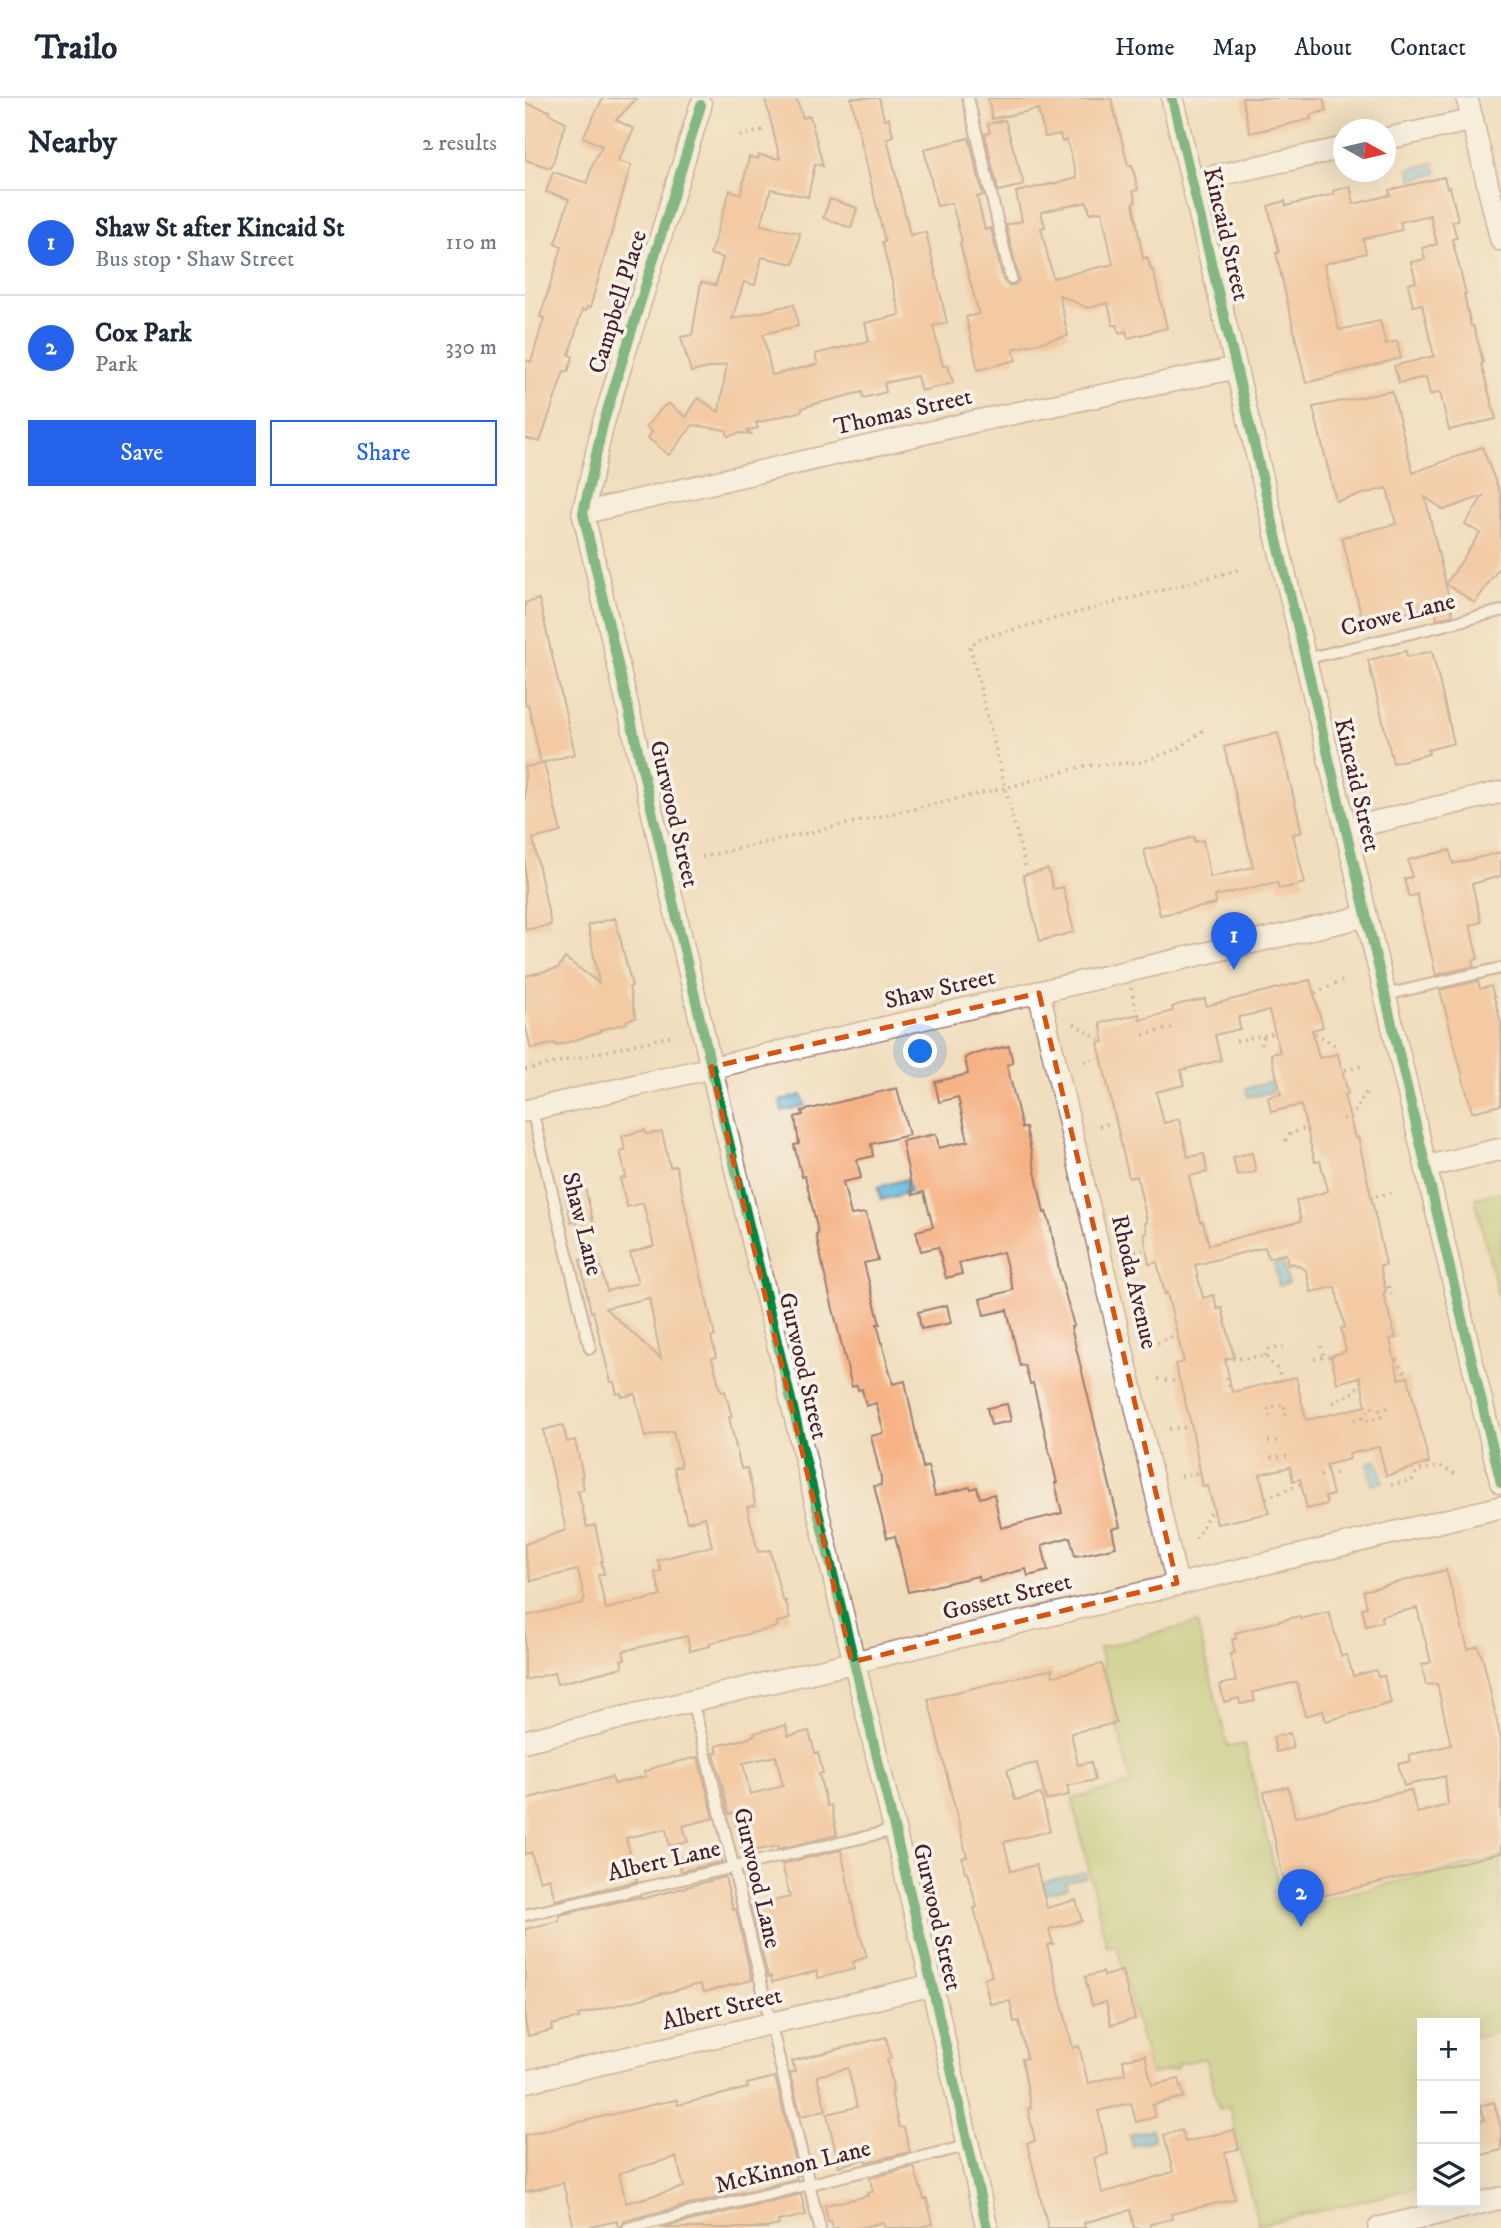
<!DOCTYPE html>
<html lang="en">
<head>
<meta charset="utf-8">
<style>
  :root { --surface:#fff; --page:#f6f6f7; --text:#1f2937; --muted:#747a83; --line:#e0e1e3; --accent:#2563eb }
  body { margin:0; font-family:"IM FELL DW Pica",serif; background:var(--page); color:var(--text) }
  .controls { position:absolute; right:21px; bottom:21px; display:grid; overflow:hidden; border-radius:0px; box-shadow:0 7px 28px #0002 }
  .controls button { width:63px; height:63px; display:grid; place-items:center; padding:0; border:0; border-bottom:2px solid var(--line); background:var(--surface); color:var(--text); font:35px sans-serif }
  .compass { position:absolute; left:808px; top:21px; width:63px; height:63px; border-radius:50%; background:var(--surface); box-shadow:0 7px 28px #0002; rotate:98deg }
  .you { position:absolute; left:396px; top:954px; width:24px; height:24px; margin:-18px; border:5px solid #fff; border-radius:50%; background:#1a73e8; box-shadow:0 0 0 10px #1a73e833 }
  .badge { display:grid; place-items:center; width:46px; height:46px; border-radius:50%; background:var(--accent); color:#fff; font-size:23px; font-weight:700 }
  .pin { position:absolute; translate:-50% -58px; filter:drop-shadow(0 2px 4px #0008) }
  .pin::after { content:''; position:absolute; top:37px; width:24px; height:21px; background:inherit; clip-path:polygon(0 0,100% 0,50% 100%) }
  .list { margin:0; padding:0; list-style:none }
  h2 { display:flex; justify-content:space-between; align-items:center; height:91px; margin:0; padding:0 28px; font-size:30px }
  h2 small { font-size:23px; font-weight:400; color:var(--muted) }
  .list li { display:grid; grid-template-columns:46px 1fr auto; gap:21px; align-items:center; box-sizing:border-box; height:105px; padding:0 28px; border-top:2px solid var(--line) }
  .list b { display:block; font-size:26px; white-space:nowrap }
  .list p { margin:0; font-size:23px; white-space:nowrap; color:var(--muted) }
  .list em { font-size:23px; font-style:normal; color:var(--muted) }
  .actions { display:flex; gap:14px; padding:21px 28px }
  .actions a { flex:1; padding:16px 0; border:2px solid var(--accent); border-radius:0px; text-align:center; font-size:24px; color:var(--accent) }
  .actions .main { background:var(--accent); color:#fff }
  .icon { flex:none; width:38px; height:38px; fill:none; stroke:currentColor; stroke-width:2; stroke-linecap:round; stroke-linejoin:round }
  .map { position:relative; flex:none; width:976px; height:2130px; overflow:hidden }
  header { display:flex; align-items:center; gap:42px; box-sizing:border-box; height:98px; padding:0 35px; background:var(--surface); border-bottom:2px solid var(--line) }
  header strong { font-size:33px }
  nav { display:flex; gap:38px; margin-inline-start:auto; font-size:24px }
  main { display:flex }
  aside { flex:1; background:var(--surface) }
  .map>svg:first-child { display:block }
  .green { fill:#aec86d; stroke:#7c744c; stroke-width:2 }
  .water { fill:#65bce2; stroke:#586e86; stroke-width:2 }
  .building { fill:#f6b285; fill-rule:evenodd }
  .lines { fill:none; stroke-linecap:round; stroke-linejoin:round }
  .lane-casing { stroke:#9e7e74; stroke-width:14 }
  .street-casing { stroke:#9e7e74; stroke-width:24 }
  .path { stroke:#9e7e74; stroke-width:3.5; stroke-dasharray:2 5; stroke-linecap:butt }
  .lane { stroke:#fff; stroke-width:10 }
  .street { stroke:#fff; stroke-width:21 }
  .cycleway-casing { stroke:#f7f3e8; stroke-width:15 }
  .cycleway { stroke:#00873e; stroke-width:10 }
  .marked { fill:none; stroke:#d8530f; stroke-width:5; stroke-dasharray:14 9; stroke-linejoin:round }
  .labels { text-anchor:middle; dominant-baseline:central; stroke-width:7; stroke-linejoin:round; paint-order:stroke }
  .street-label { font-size:24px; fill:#4a1f2b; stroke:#f7f3e8 }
</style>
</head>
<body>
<header>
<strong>Trailo</strong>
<nav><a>Home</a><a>Map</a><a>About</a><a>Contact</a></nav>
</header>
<main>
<aside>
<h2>Nearby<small>2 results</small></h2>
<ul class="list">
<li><span class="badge">1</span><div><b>Shaw St after Kincaid St</b><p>Bus stop · Shaw Street</p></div><em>110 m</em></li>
<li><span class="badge">2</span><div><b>Cox Park</b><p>Park</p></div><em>330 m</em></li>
</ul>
<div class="actions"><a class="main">Save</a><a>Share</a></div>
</aside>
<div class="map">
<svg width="976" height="2130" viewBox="0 0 976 2130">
  <rect width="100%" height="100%" fill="#f7f3e8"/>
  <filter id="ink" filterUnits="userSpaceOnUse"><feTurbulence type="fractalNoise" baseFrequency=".0143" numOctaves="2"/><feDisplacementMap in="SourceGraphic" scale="14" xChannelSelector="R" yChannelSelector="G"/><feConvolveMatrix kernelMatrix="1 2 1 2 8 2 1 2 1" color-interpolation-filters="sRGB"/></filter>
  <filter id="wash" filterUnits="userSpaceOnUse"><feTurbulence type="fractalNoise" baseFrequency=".00686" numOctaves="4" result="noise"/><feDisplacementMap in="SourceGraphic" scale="28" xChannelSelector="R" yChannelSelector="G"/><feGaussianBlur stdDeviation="1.57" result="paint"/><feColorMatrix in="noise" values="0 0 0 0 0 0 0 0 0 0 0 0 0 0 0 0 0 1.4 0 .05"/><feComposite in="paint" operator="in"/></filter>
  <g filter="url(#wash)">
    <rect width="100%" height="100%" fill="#f1debe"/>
    <!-- green -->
    <g class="green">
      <path d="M976,1094V1210L950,1100Z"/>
      <path d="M672,1525L703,1649L720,1646L759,1811L976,1759V1933L950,1940V1925H897V2089L733,2127L704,2008L694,2011L681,1960L652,1966V1970L626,1977L592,1848L582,1849L547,1701L606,1686L574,1550Z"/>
    </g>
    <!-- water -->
    <g class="water">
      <path d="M909,65L912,75L887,82L884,71Z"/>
      <path d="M746,984L748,994L723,999L721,990Z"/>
      <path d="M277,997L280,1008L257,1013L255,1003Z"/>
      <path d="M382,1081L385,1094L356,1102L353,1089Z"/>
      <path d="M758,1163L763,1185L754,1188L749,1166Z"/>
      <path d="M853,1362L858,1384L847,1387L842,1365Z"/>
      <path d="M560,1774L561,1779L541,1784L542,1790L521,1795L518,1784Z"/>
      <path d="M626,2031L629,2042L607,2048L604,2037Z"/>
    </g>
    <g id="blocks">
      <!-- building -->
      <g class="building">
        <path d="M78,0H112L91,22L109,31L93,63L106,67L65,210L62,209L61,213L57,212L44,257L48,259L43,274L39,273L15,344L0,340V262L6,264L19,220L15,219L37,149L30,146L44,101L21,94L28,74L62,85L68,65L77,48L58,39Z"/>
        <path d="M240,0H271L278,20L285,18L298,68L290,66L283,99L246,91L236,127L275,135L269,166L237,159L230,187L219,184L207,221L269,206L273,228L238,236L247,277L293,266L290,256L344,243L340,225L375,217L357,144H360L326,0H354L359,21L364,20L368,38L362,40L385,137L401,134L422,225L408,228L418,268L423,267L428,285L396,293L392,278L359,285L361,294L338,300L337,294L290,306L277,310V313L231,325L233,330L222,333L226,336L216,335L203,338L201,332L168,327L144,357L123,340L127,334L121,329L137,310L143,305L161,319L173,300L194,314L202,266L166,274L156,239L167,237L176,184L191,187L198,160L185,156L205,92L216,96L224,59L233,61L234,57L255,61Z"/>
        <path d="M463,0H586L603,67H607L613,92L608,93L611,104L608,105L618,161L622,159L626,172H628L642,230L603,240L601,233L594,235L592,227H588L583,205L563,210L534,197L543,238L488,251L491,262L453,272L441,219L454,216L437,153L435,145L437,144L427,105L412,108L399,51L444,40L458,97L452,99L460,132L466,130L478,182L484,188L491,186L494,182L481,127L497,123L491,94L552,80L542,42L537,44L535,36L520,39L513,11L467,21ZM562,104L565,115L577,113L588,166L528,180L516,130L520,129L516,114Z"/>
        <path d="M717,0H798L801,13L785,17L786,21L725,35Z"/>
        <path d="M0,5L25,13L24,16L41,24L26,70L0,62Z"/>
        <path d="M480,22L499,87L473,93L460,36L465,35L463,26Z"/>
        <path d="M919,79L922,90L925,89L933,122L927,123L932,140L927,141L941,196H939L946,228H948L954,247L958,265L956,266L971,321L924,332L915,294L905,297L901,279L874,285L869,268L909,258L897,206L888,208L883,186L891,184L886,164L900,161L897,150L912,146L905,117L875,124L877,132L838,141L841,155L799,166L814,232L855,223L861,246L872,243L876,260L781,285L751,155L754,154L743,108L760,103L761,108L809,96L808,93L825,88L829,106L865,97L864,92Z"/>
        <path d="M305,101L332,110L326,130L298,120Z"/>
        <path d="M867,293L888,375L957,349L976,398V467L950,505L921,486L955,435L940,426L958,398L919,412L900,399L928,517L912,521L909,508L838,525L817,439L871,426L862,390L811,403L788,309Z"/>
        <path d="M14,501L50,656L16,665L3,606L0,607V505Z"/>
        <path d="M881,553L882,559L907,553L929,645L903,652L904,656L868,665L843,562Z"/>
        <path d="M753,635L777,734L768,736L780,785L754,791L752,784L690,798L691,806L635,817L619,752L669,739V744L678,742L685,779L728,769L699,649Z"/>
        <path d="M19,665L36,734L8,741L26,827L0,832V669Z"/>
        <path d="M925,752L928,766L976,754V778L947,786L956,824L945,827L953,861L948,862L949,868L911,877L892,796L884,799L879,781L887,779L883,762Z"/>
        <path d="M523,771L528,791L538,789L549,834L515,843L498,777Z"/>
        <path d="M90,820L107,888L104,889L111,920L102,922V925L75,932V934L31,948L30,945L6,951L0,926V878L33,870L40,860L74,885L63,827Z"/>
        <path d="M785,882L798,929L787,932L794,960L813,956L823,996L819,997L830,1040L833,1039L861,1167L855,1168L861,1194L858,1195L871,1240L865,1241L874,1281L883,1279L904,1365L861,1378L854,1349L824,1356L825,1361L801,1367L808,1397L800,1399L802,1406L782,1411L775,1381L768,1383L765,1369L735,1376L744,1415L692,1426L683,1388L678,1389L667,1330L650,1266L659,1264L642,1195L640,1196L632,1164L624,1166L619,1136L622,1135L620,1124H622L612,1078L604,1080L573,945L579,944L575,925L614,916L615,922L648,913L647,909L655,906L680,901L681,908ZM744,913L755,954L746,956L756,996L743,999L746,1014L776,1007L790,1064L795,1063L803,1093L771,1103L776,1123L684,1147L678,1124H675L664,1078L682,1074L679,1056L663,1059L654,1021L639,1025L631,994L659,987L656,972L696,962L690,937L715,931L713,919ZM740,1149L743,1160L761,1156L763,1167L768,1165L781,1172L786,1194L810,1189L820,1229L816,1230L821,1253L806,1258L812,1285L835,1279L841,1308L781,1322L771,1279L707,1294L700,1261L709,1259L697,1210L692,1211L689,1197L678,1200L670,1167Z"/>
        <path d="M953,883L955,891L966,888L976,925V1007L947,1014L915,892Z"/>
        <path d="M484,948L488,965L482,967L497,1030H501L519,1115L521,1114L525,1125L535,1177L549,1228L546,1229L595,1429L587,1431L591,1449L557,1457L550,1458L545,1439L517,1447L523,1473L503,1478L501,1471L454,1483L453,1478L383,1494L370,1438L362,1440L349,1388L356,1387V1380L346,1338L359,1335L351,1305L341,1308L337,1291L333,1292L332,1287L327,1289L299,1174L291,1136H293L291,1125L280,1078L277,1079L269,1047L274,1046L270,1019L278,1017L277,1013L372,990L384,1037L346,1046L348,1058L332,1062L336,1080L318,1084L326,1117L341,1115L353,1162L339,1165L355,1226H352L368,1286L380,1283L398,1370L403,1368L410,1398L445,1389L446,1391L452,1389L455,1400L469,1396L476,1430L537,1415L530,1385H532L508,1285L505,1286L500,1267L495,1268L482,1212L459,1217L455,1201L488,1192L478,1154L434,1165L437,1176L421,1180L413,1149L396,1153L391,1133L408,1129L399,1094L388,1097L377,1043L411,1036L414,1050L443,1043L433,999L414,1004L410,984L443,976L440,960L445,957Z"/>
        <path d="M120,1032L121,1036L137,1034L145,1069L151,1068L190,1238L186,1239L191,1259L187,1260L195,1290L197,1294L200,1293L207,1319H204L216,1371L222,1370L228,1395L230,1407L222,1409L233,1454L245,1452L255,1493L259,1504L261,1503L265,1521L252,1524V1529L185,1545V1548L165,1553L162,1538L98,1553L100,1561L96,1562L98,1569L32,1586L29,1575L0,1582V1518L58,1505V1502H60L53,1472L6,1483L0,1457V1446L41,1432L18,1332L38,1327L42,1344L50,1342L58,1378L56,1379L59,1391L53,1393L62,1429L70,1427L78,1463H76L79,1476L73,1477L81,1511L136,1498L130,1474L136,1473L133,1462L187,1448L180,1419L162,1424L149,1370L156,1368L148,1333L120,1339L110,1296L97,1299L96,1295L92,1296L89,1284H86L68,1213L66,1214L55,1162L73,1158L82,1193L113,1185L105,1155L129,1148L118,1105L102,1109L95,1081L101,1079L95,1053L100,1052L97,1038ZM124,1200L136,1261L80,1210Z"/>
        <path d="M727,1055L731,1074L712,1077L708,1059Z"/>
        <path d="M59,1085L70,1132L54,1136L51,1123L46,1124L39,1090Z"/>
        <path d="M422,1207L426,1225L396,1231L393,1214Z"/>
        <path d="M482,1306L486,1323L466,1327L462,1310Z"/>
        <path d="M921,1472L943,1551L953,1548L959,1565L976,1642V1755L764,1806L739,1694L763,1689L770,1719L886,1692L892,1715L923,1707L920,1678L879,1688L873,1666L886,1663L884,1657L926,1647L912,1586L901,1587L897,1567L906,1564L892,1510L856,1518L857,1524L841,1528L837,1510L842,1509L838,1493Z"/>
        <path d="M804,1514L816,1558L822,1557L828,1578L851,1572L853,1579L859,1578L866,1605L801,1623L798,1613L780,1618L772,1584L728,1594L730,1603L715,1606L714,1600L699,1604L695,1587L711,1583L705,1556L710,1555L707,1541H711L710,1535L774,1518L775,1521Z"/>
        <path d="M577,1566L591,1625L546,1635L553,1667L566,1664L570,1682L542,1688L544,1697L521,1702L512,1665L482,1672L490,1702L516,1696L525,1733L479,1744L486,1773L511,1767L522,1810L551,1802L557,1823L524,1831L528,1846L522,1847L548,1950L554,1948L563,1985L600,1976L598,1962L620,1957L627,1987L654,1981L659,1999L627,2007L630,2019L611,2024L606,2005L573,2013L583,2056L569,2060L577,2095L648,2074L639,2037L657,2032L660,2044L709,2032L714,2051L700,2054L710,2101L646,2116L647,2121L625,2126L626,2130H609L605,2112L559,2125L560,2130H523L502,2045L510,2043L503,2011L506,2010L497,1961L502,1960L494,1923L489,1924L485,1903L465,1906L459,1881L467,1878L449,1810L452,1809L442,1774H440L437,1760L442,1759L403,1601L527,1571L528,1578Z"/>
        <path d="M261,1627L263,1638L284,1633L290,1655H293L298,1675L294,1676L302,1708L306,1707L312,1737L253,1751V1748L218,1755L208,1715L204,1716L189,1655L193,1654L191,1648L224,1640L229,1637V1635ZM251,1658L258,1688L225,1696L218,1665Z"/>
        <path d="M765,1635L768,1650L751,1654L748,1639Z"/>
        <path d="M173,1659L189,1720L158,1728L163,1744L144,1748L141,1731L101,1740L112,1783L30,1802L24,1780L15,1783L6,1754L0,1756V1701L87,1679L89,1686L121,1678L119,1674L131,1669Z"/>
        <path d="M193,1751L197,1764L156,1773L153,1761Z"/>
        <path d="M316,1752L330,1820L342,1859L328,1864L330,1871L293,1880L292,1873L247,1884L246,1878L243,1879L226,1808L265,1799L257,1766Z"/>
        <path d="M200,1779L208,1812L211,1811L227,1882L179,1894L175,1886L53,1917L54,1920L26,1927L27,1932L3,1938L0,1924V1831L34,1823V1817L115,1799L116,1801Z"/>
        <path d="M597,1873L610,1921L586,1927L581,1904L567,1907L560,1879L578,1874L579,1878Z"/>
        <path d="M361,1939L366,1960L362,1961L367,1984L368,1994H366L374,2029L379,2030L385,2054L341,2064L340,2061L314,2068L302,2016L332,2009L323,1970L292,1978L301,2012L276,2018L265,1975L270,1974L267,1963Z"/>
        <path d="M250,1979L274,2077L271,2078L272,2081L101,2122L95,2130H93L92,2123L61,2130H49L38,2085L0,2094V2037L135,2005L152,2002L153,2007L223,1990L222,1986ZM151,2059L159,2089L101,2105L94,2075Z"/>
        <path d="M969,2004L976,2030V2052L950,2059V2025L959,2022L955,2008Z"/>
        <path d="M389,2069L399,2101H402L408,2126L391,2130H360L358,2124L335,2130H308L306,2123L303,2124L300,2107L343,2098L342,2095L348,2094L345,2080Z"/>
        <path d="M276,2096L281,2117L253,2123L254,2127L241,2130H136Z"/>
      </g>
    </g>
  </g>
  <g filter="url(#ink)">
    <use href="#blocks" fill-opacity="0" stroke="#9e7e74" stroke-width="2"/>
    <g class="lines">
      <defs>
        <g id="lane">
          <path d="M443,0L486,180"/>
          <path d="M780,561L976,513"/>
          <path d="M860,897L976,870"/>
          <path d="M7,1012L65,1250"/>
          <path d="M167,1603C213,1778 251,1955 295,2130"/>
          <path d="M0,1817L370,1732"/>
          <path d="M103,2130L442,2048"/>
        </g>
        <g id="street">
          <path d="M647,0L976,1385"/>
          <path d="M942,0L976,142"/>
          <path d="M176,7L78,326L58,415L195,1007L407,1887L462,2130"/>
          <path d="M860,41L948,22"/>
          <path d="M667,83L818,50"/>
          <path d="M58,415L452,323L711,270"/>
          <path d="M821,731L976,694"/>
          <path d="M514,895L652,1485"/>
          <path d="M0,1013L841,818"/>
          <path d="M901,1069L976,1051"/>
          <path d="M0,1643L976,1409"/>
          <path d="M0,1984L407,1887"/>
          <path d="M854,2130L976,2100"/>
        </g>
      </defs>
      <!-- lane casing -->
      <use href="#lane" class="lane-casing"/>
      <!-- street casing -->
      <use href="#street" class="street-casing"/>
      <!-- path -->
      <g class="path">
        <path d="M215,38L242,31"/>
        <path d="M177,759L488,688L558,668L618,664L654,650L680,631"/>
        <path d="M500,768L445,549L453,541L716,471"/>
        <path d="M606,890L611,911"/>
        <path d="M790,895L817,883"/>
        <path d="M549,926L579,944"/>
        <path d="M790,935L813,949"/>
        <path d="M618,937L651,929"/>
        <path d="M711,943L750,935"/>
        <path d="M736,947L739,937"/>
        <path d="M559,963L574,961"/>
        <path d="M0,972L150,937"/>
        <path d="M820,972L837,968"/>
        <path d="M818,1021L826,1019L842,993"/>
        <path d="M574,1028L586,1025"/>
        <path d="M760,1043L765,1036L781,1030"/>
        <path d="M851,1098L866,1095"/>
        <path d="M603,1155L618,1152"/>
        <path d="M863,1188L868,1200"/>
        <path d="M626,1248L648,1238"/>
        <path d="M796,1248L799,1259"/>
        <path d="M740,1258L744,1251L758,1249"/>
        <path d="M789,1261L805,1258"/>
        <path d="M871,1261L881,1276"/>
        <path d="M700,1262L740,1258L754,1273V1277"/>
        <path d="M702,1279L704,1289"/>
        <path d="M633,1281L650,1283"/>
        <path d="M808,1305L830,1293L836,1283"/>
        <path d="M745,1319L743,1310L759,1306L761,1318"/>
        <path d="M838,1320L846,1309L855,1312"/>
        <path d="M829,1322L838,1320L842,1323L856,1319L855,1312L867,1308"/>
        <path d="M644,1331L663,1329"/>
        <path d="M743,1343H753"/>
        <path d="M746,1359L763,1358"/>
        <path d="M656,1378L673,1375"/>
        <path d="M795,1378L812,1375"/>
        <path d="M866,1387L887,1382L892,1373L915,1368L934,1378"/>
        <path d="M741,1400L776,1386"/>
        <path d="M671,1441L685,1414"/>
      </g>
      <!-- lane -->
      <use href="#lane" class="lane"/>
      <!-- street -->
      <use href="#street" class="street"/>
      <defs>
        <g id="cycleway">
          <path d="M647,0L976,1385"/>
          <path d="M176,7L78,326L58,415L195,1007L407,1887L462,2130"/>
        </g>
      </defs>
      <!-- cycleway casing -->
      <use href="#cycleway" class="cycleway-casing"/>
      <!-- cycleway -->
      <use href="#cycleway" class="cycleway"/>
    </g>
  </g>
  <!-- marked area -->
  <path d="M0 0H976V2130H0ZM514,895L652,1485L327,1564L186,969Z" fill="#f1debe" fill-opacity=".55" fill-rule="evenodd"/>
  <path class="marked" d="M514,895L652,1485L327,1564L186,969Z"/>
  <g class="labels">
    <!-- street labels -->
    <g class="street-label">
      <text transform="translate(701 136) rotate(77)">Kincaid Street</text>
      <text transform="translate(93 204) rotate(-73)">Campbell Place</text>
      <text transform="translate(378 314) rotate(-13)">Thomas Street</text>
      <text transform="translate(873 517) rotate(-14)">Crowe Lane</text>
      <text transform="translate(832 687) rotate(77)">Kincaid Street</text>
      <text transform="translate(149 716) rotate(77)">Gurwood Street</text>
      <text transform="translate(415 891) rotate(-13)">Shaw Street</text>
      <text transform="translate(57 1126) rotate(76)">Shaw Lane</text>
      <text transform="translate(609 1184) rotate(77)">Rhoda Avenue</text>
      <text transform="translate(278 1268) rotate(77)">Gurwood Street</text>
      <text transform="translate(482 1499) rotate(-14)">Gossett Street</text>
      <text transform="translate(139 1763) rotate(-13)">Albert Lane</text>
      <text transform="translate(232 1780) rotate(77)">Gurwood Lane</text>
      <text transform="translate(412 1819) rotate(77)">Gurwood Street</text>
      <text transform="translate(197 1911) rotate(-13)">Albert Street</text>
      <text transform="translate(268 2069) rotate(-14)">McKinnon Lane</text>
    </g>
  </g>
</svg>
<div class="controls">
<button>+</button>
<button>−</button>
<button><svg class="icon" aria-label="layers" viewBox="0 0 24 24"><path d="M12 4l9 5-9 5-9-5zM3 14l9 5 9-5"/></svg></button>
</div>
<svg class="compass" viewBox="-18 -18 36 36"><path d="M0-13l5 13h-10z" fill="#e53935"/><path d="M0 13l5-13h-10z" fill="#747a83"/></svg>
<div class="you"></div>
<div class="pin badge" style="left:709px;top:872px">1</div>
<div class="pin badge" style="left:776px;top:1829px">2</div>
</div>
</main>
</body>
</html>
